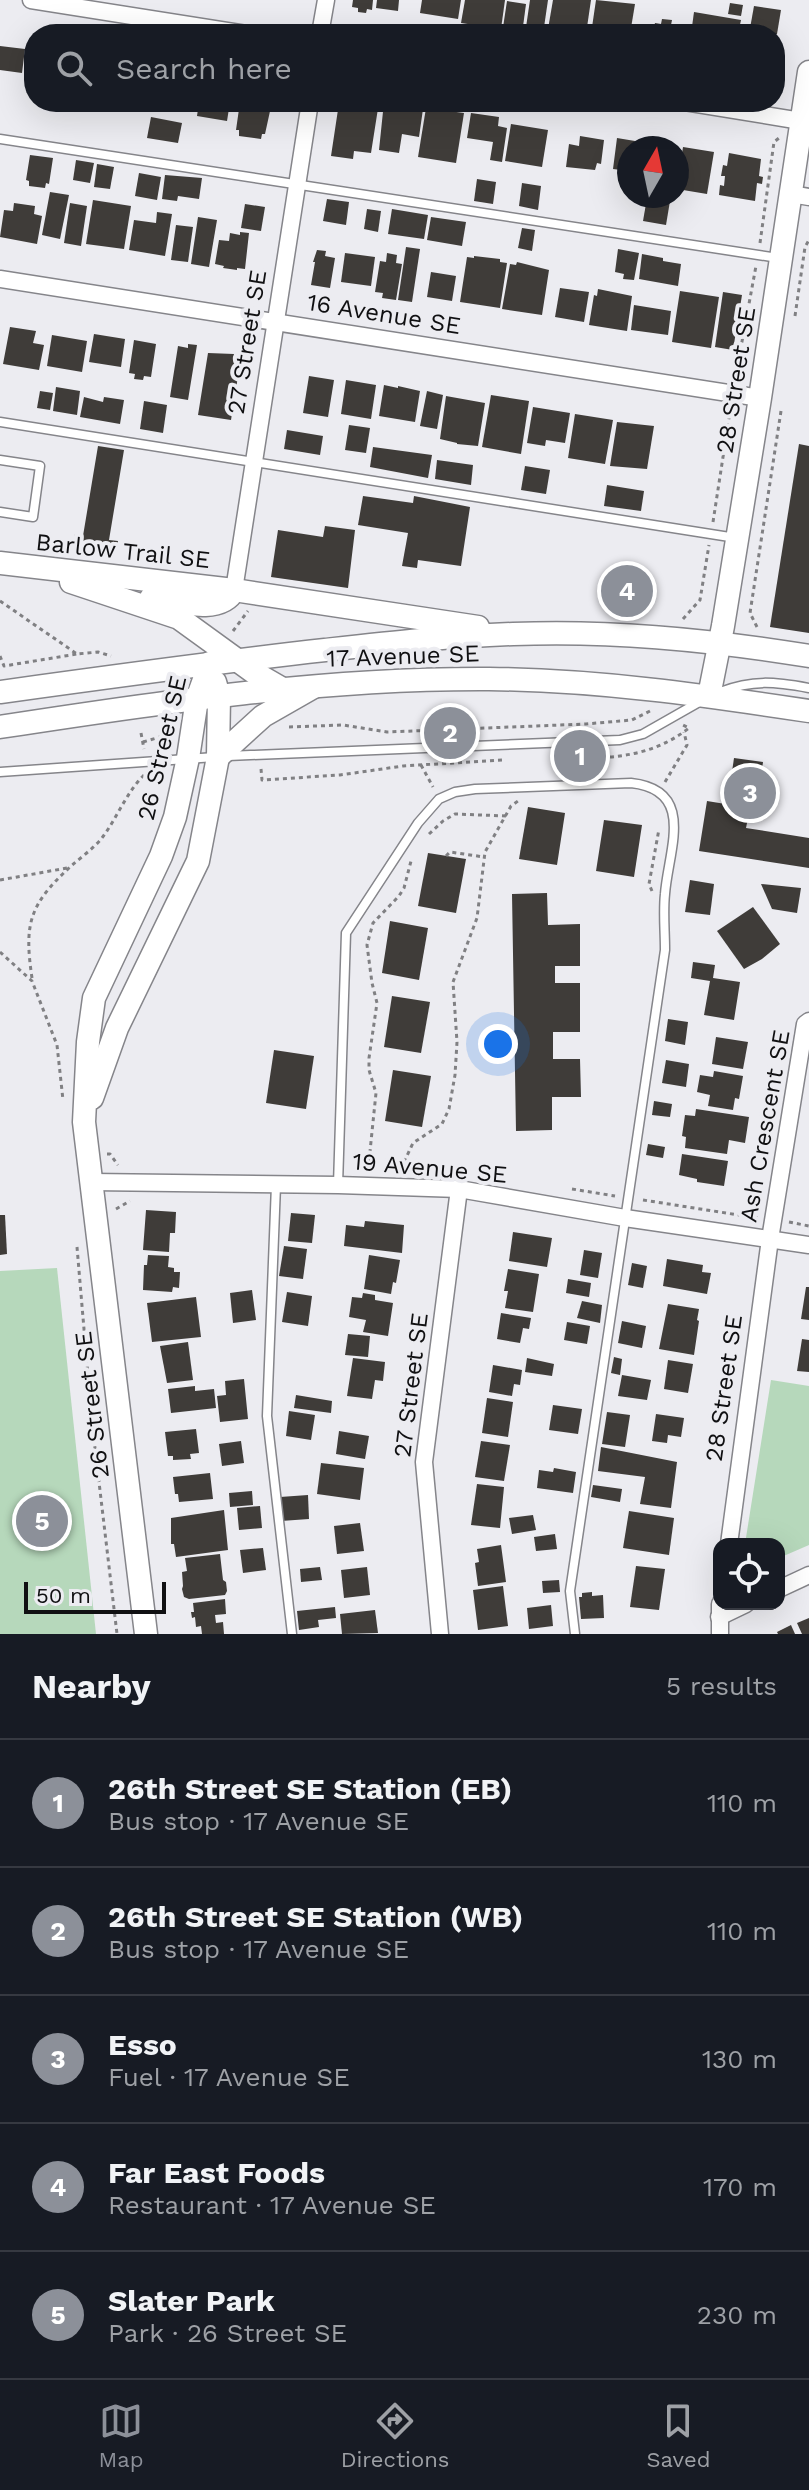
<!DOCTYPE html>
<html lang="en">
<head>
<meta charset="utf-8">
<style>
  :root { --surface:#171b24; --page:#20242c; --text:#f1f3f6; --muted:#9ea1a6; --line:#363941; --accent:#8c9099 }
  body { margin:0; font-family:"Work Sans",sans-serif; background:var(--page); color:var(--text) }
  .controls { position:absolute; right:24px; bottom:24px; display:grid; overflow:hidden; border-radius:16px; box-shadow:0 8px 32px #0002 }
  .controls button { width:72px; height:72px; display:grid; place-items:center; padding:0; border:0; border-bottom:2px solid var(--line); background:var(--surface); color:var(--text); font:40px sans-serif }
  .compass { position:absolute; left:617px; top:136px; width:72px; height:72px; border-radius:50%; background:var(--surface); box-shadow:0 8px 32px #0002; rotate:9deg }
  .scale { position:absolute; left:24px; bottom:20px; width:142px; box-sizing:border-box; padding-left:8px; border:4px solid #101012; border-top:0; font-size:22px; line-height:28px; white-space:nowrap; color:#101012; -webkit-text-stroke:6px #ececf1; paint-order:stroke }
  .you { position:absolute; left:498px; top:1044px; width:28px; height:28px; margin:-20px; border:6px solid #fff; border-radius:50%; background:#1a73e8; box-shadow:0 0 0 12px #1a73e833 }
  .badge { display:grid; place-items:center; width:52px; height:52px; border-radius:50%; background:var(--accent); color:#fff; font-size:26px; font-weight:700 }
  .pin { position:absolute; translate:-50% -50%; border:4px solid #fff; box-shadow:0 2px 8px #0006 }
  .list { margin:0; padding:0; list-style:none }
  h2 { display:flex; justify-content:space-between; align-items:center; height:104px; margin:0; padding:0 32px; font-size:34px }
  h2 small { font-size:26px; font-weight:400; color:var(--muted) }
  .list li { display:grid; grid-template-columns:52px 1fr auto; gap:24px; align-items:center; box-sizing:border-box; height:128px; padding:0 32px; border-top:2px solid var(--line) }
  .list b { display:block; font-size:30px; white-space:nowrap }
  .list p { margin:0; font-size:26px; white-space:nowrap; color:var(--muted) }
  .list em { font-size:26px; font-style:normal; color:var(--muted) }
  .icon { flex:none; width:44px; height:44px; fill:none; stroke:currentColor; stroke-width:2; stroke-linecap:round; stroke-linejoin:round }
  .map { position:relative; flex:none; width:809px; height:1634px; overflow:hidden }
  .search { position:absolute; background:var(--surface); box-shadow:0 8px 32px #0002; left:24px; right:24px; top:24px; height:88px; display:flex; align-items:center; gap:20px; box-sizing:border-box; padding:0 28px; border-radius:32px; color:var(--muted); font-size:30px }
  .sheet { height:744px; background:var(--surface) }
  nav { display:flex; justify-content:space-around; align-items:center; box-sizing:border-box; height:112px; border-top:2px solid var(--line); background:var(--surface); font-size:22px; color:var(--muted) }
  nav a { display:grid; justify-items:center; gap:4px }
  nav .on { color:var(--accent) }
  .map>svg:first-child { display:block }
  .green { fill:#b6d8bb }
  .building { fill:#3f3c39 }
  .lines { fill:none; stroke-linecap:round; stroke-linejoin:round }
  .lane-casing { stroke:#85858a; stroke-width:11 }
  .street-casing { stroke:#85858a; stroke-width:19 }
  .secondary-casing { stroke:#85858a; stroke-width:25 }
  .path { stroke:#808083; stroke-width:3; stroke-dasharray:4 4; stroke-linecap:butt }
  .lane { stroke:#fff; stroke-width:8 }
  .street { stroke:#fff; stroke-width:16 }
  .secondary { stroke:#fff; stroke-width:22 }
  .labels { text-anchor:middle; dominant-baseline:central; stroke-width:8; stroke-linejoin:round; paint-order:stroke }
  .street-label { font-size:24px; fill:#101012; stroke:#ececf1 }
</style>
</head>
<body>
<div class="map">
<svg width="809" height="1634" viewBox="0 0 809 1634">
  <rect width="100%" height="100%" fill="#ececf1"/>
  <!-- green -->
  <g class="green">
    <path d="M57,1268L96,1634H0V1271Z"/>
    <path d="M771,1380L809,1386V1545L779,1558V1544H745Z"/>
  </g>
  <!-- building -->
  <g class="building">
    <path d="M353,0H373L372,10L367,9L366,13L358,12V8L352,7Z"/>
    <path d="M377,0H399L398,11L376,8Z"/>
    <path d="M422,0H461L458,19L420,13Z"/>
    <path d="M465,0H505L501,29L461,23Z"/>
    <path d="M530,0H548L543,34H525Z"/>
    <path d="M553,0H591L586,34L548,29Z"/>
    <path d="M596,0L635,4L630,34H591Z"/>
    <path d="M507,1L526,4L522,34H502Z"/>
    <path d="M730,3L743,5L741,16L728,14Z"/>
    <path d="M754,6L781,10L777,34H749Z"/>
    <path d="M694,12L741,20L738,34H691Z"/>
    <path d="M662,19L672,20L671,25L678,26L677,34H634L635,24L654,27L655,23L661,24Z"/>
    <path d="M0,46L25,49L22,73L0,70Z"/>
    <path d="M150,102H191L189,112L150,105Z"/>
    <path d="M199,102H230L227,121L197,116Z"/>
    <path d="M240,102H272L265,134H262L261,139L239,136V130H236Z"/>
    <path d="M358,102H379L371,153L354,151L353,159L331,156L339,103L357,106Z"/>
    <path d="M384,102H404V106L423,109L419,137L402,134L399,153L379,150Z"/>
    <path d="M426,108L464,113L456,163L418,157Z"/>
    <path d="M471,113L499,117L498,126L507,128L502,162L490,160L493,142L467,138Z"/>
    <path d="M151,117L182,123L178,143L147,138Z"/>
    <path d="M511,124L548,130L542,167L505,161Z"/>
    <path d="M580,136L604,140L601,164L597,163L595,170L566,167L569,144L579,146Z"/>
    <path d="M617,138L635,141L634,148H629V171L613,169Z"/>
    <path d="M683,147L714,152L707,194L677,189Z"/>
    <path d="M729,153L761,159L759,176L763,177L762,184L757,183L755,201L719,195L720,185L724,186L725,176H721L723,165L727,166Z"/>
    <path d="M30,155L53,158L49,184L46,183L45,188L29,186V181L26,180Z"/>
    <path d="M76,160L94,163L90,183L73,180Z"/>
    <path d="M97,164L114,167L110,189L94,187Z"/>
    <path d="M139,173L161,177L157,200L135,196Z"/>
    <path d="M165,175L202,178L199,199L178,196L177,201L162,199Z"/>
    <path d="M477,179L496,182L493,204L474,201Z"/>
    <path d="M522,183L541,186L538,210L519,206Z"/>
    <path d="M50,192L69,195L60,239L42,235Z"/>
    <path d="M647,198L670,201L666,225L643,221Z"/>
    <path d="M327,199L349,202L346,225L323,221Z"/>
    <path d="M93,200L131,206L124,249L86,244Z"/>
    <path d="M14,203L35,206L34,214L42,216L37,244L0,237L4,210L13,211Z"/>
    <path d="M70,203L87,206L81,246L64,243Z"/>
    <path d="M245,204L265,207L261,231L241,228Z"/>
    <path d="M367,209L381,211L378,232L364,229Z"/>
    <path d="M392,209L428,215L424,239L388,234Z"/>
    <path d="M157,212L172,214L165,256L129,250L134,220L156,223Z"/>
    <path d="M198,217L217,220L209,267L191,264Z"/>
    <path d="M431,217L466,222L462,246L427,240Z"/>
    <path d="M176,225L193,227L188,262L171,260Z"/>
    <path d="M522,228L535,230L532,251L518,248Z"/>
    <path d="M240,232L249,233L245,269L237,268V270L223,268L224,266L215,264L219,240L229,241L230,233L240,235Z"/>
    <path d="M406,247L420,249L412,302L398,300Z"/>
    <path d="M618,249L639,253L634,280L623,279L624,274L615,272Z"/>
    <path d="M317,250L326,251L325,256L335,258L330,288L311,285L315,262H313Z"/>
    <path d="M345,253L375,257L371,286L341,282Z"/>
    <path d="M387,253L397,255L396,263L402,264L396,300L382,298L383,293L375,292L380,261L386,262Z"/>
    <path d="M642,254L663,258V261L681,264L678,286L639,279Z"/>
    <path d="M474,256L500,259V262L507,263L500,308L460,302L467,257L474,258Z"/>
    <path d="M517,262L549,270L542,315L502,309L510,264L516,265Z"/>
    <path d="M431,272L456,276L452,301L427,297Z"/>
    <path d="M560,288L589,292L584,322L555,317Z"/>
    <path d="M598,289L632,296L627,331L589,325L594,295L597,296Z"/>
    <path d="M680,291L719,297L711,348L672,342Z"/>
    <path d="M723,292L742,295L733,350L715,347Z"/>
    <path d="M634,305L671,311L668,335L631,330Z"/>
    <path d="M10,327L36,331L33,343L44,345L39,370L3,364Z"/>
    <path d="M94,334L125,339L121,367L89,362Z"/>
    <path d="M52,335L87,341L82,372L47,366Z"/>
    <path d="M134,340L156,344L151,377L144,376L143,380L134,379L135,374L129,373Z"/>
    <path d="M188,344L197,345L188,400L170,397L178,346L188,348Z"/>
    <path d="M208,353L234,354L233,358H238L236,370H239L231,420L198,415Z"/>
    <path d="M309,376L334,380L328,417L303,413Z"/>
    <path d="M346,380L376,385L371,419L341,414Z"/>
    <path d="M384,385L398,388V386L420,391L415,422L379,416Z"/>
    <path d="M56,387L80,391L77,415L53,411Z"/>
    <path d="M40,391L53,393L50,410L37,408Z"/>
    <path d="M427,391L443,395L437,429L420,426Z"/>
    <path d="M491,395L529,401L521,454L482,447Z"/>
    <path d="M446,396L485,403L478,446L457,444V443L440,439Z"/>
    <path d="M84,397L103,402L104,397L124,400L120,424L80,417Z"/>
    <path d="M144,401L167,405L163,433L140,429Z"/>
    <path d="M533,407L570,413L565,443L546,440L545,446L527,443Z"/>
    <path d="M575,414L613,420L605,464L568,458Z"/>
    <path d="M617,422L654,426L647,469L610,466Z"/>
    <path d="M349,425L370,428L366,453L345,450Z"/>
    <path d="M287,430L323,436L320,455L284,449Z"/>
    <path d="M799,444L809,446V633L770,627Z"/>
    <path d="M98,446L124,450L109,540L118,541L116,553L73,546L75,534L83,536Z"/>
    <path d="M373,447L432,455L428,478L370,467Z"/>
    <path d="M437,460L473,465L471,485L435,479Z"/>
    <path d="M525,466L550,470L546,494L521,490Z"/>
    <path d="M607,485L644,491L641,511L604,506Z"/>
    <path d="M363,496L413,503L414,496L470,507L461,566L418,560L417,568L402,566L408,533L358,525Z"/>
    <path d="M325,526L355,530L348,588L271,577L278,530L323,537Z"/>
    <path d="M612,571L646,577L642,612L607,605Z"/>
    <path d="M734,758L763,762L757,805L728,800Z"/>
    <path d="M707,801L750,808L746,828L809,838V868L699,851Z"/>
    <path d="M528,807L565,813L557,865L519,859Z"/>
    <path d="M604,820L642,825L634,877L596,871Z"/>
    <path d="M428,853L466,859L456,913L418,906Z"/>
    <path d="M690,880L714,884L710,915L685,912Z"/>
    <path d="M761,884L801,888L797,913L772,909Z"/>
    <path d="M547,893L548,925L580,924V966H555V983H580V1032H553V1059H580L581,1097H552V1130L516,1131L512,894Z"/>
    <path d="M753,907L780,944L762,959L744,969L717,931Z"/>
    <path d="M390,921L428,928L419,980L382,973Z"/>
    <path d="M693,962L715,965L713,978L740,982L734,1020L704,1015L710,981L691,978Z"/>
    <path d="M392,996L430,1002L421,1053L384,1047Z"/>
    <path d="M668,1019L688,1022L685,1045L665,1041Z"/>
    <path d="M716,1037L748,1042L743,1069L712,1064Z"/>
    <path d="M274,1050L314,1056L306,1109L266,1103Z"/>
    <path d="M666,1060L689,1064L686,1087L662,1083Z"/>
    <path d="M393,1070L431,1076L422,1127L385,1121Z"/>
    <path d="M714,1071L743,1076L739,1099L735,1098L733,1110L708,1106L710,1095L697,1092L700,1075L713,1077Z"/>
    <path d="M654,1101L672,1104L670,1117L652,1115Z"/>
    <path d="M696,1109L749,1117L745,1143L729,1140L727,1154L685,1148L686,1137L682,1136L685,1115L695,1116Z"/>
    <path d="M648,1144L665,1147L663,1158L646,1155Z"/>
    <path d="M682,1154L728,1161L724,1186L697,1182V1179L679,1175Z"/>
    <path d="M146,1210L176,1212L175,1233H170L169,1252L143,1250Z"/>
    <path d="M291,1213L315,1215L312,1243L288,1241Z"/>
    <path d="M0,1215H5L7,1254L0,1255Z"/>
    <path d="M365,1221L404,1225L402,1253L344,1246L346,1225L364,1227Z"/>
    <path d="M513,1232L552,1238L547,1267L509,1261Z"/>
    <path d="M284,1246L307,1249L303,1279L279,1276Z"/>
    <path d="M584,1250L602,1253L598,1278L580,1275Z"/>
    <path d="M148,1255L169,1256L168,1267L174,1268V1272H180L179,1288L173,1287L172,1292L143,1290L144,1265H147Z"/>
    <path d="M369,1255L400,1260L396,1283L393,1282L391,1294L364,1289Z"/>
    <path d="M667,1259L703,1265L702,1272L711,1273L707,1294L663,1286Z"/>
    <path d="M632,1263L647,1266L643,1288L628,1285Z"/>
    <path d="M508,1269L539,1274L533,1312L505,1308L508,1291H504Z"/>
    <path d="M568,1279L591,1283L589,1297L566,1293Z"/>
    <path d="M806,1287H809V1320L801,1319Z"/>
    <path d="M252,1290L256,1320L233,1323L230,1293Z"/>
    <path d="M287,1292L312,1296L308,1326L282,1322Z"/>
    <path d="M363,1293L375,1295V1300L393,1303L388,1336L363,1332L366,1320L349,1317L352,1297L362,1298Z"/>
    <path d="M196,1297L201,1337L152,1342L147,1303Z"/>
    <path d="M582,1301L602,1305L600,1323L577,1318Z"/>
    <path d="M668,1304L699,1309L697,1320L699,1321L694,1355L659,1349Z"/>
    <path d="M501,1313L531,1318L529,1329L523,1328L520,1343L497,1339Z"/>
    <path d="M622,1321L646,1326L642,1348L618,1343Z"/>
    <path d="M567,1322L590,1326L587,1344L564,1340Z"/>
    <path d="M348,1334L370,1336L368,1357L345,1355Z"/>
    <path d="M802,1339L809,1340V1372L797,1371Z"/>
    <path d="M188,1342L193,1380L167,1383L160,1346Z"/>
    <path d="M614,1357L622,1359L620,1375L611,1373Z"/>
    <path d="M353,1358L385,1362L383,1381L375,1380L372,1399L347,1396Z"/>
    <path d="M527,1358L554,1364L552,1376L525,1372Z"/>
    <path d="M668,1360L693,1364L688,1393L664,1389Z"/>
    <path d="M493,1365L522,1370L520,1385L514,1384L512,1396L489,1392Z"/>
    <path d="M622,1375L651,1380L647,1400L618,1396Z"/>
    <path d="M244,1379L248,1419L220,1422L217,1396L226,1395L225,1381Z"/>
    <path d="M195,1386V1391L214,1389L216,1408L171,1413L168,1389Z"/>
    <path d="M296,1395L332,1401L331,1413L294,1408Z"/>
    <path d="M487,1398L513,1402L508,1437L482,1433Z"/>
    <path d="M553,1405L582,1409L578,1434L549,1430Z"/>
    <path d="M289,1411L315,1415L311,1440L286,1436Z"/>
    <path d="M607,1412L630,1415L625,1447L602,1444Z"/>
    <path d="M656,1414L684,1418L681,1437L668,1435L667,1443L652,1441Z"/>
    <path d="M196,1429L199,1453L190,1454L191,1459L173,1460V1456H168L165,1432Z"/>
    <path d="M339,1431L369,1436L365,1459L336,1454Z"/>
    <path d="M241,1441L244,1463L222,1466L219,1444Z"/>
    <path d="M481,1441L510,1445L504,1481L475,1477Z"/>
    <path d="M601,1447L677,1462L671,1508L640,1504L645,1477L598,1471Z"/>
    <path d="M321,1463L364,1468L360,1500L317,1494Z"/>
    <path d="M554,1468L576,1472L573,1493L537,1488L539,1470L553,1472Z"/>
    <path d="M210,1473L213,1499L179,1502L178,1494H175L173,1477Z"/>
    <path d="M477,1484L504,1487L500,1528L471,1525Z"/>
    <path d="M593,1485L622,1489L620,1502L591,1497Z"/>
    <path d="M252,1491L253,1505L230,1507L229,1493Z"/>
    <path d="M308,1495L309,1519L281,1521L280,1497Z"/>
    <path d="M260,1506L262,1528L239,1530L237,1508Z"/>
    <path d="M224,1510L228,1550L176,1557L174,1544H171V1518Z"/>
    <path d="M629,1511L674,1518L669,1555L623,1548Z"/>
    <path d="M533,1515L536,1530L512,1534L509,1518Z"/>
    <path d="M360,1523L364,1551L337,1554L334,1526Z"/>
    <path d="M555,1534L557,1549L536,1551L534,1537Z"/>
    <path d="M501,1545L506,1582L478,1586L475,1563L479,1562L477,1549Z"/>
    <path d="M263,1548L266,1570L243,1573L240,1550Z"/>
    <path d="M220,1554L223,1580L226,1582L227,1591L225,1595L189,1599L184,1597L182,1589L183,1586L182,1572L187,1571L185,1558Z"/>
    <path d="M636,1566L665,1569L659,1610L630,1607Z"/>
    <path d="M320,1567L322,1580L301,1582L300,1569Z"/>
    <path d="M367,1567L370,1595L344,1598L341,1570Z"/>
    <path d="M559,1580L560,1592L543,1593L542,1581Z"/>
    <path d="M503,1586L508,1626L478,1630L473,1590Z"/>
    <path d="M592,1592V1596L603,1595L604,1618L581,1619L579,1597H582V1593Z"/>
    <path d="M225,1599L226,1614L215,1615L216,1623L223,1622L224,1634H202L201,1626L196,1627L195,1617L192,1618L191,1612H194L193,1603Z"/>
    <path d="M551,1605L553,1626L529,1629L527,1608Z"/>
    <path d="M335,1607L336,1618L318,1620L319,1627L299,1630L297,1611Z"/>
    <path d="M375,1610L378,1633L342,1634L340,1614Z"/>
    <path d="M809,1618V1634H802L797,1623Z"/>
    <path d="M791,1625L795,1634H778L777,1632Z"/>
  </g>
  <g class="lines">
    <defs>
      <g id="lane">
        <path d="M0,139L778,258"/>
        <path d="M0,422L736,538"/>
        <path d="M0,460L40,466L33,517L0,512"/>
        <path d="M720,692C753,679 775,682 809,688"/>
        <path d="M228,756L620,740L643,734L701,701"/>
        <path d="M0,772L215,757"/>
        <path d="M276,1185L267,1416L292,1634"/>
        <path d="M338,1185L346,933L418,823L439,799L455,792L475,789L631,783C697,790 668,851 665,894C663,912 665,931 665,950L570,1591L575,1634"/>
      </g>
      <g id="street">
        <path d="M31,0L246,34"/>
        <path d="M320,34L326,0"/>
        <path d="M685,102L801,121"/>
        <path d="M791,194L809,197"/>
        <path d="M0,279L760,398"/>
        <path d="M234,590L310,102"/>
        <path d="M91,1182L338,1185L459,1189L625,1218L809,1245"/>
        <path d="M729,1544L770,1239L805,1024L809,1021"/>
        <path d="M779,1589L809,1575"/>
        <path d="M719,1617L746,1604"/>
        <path d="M440,1634L424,1462L459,1189"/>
        <path d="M720,1634V1604"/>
      </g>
      <g id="secondary">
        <path d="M0,563L234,590L478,627"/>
        <path d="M71,582L179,618L255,673L281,688"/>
        <path d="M151,598C175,601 221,616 234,590"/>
        <path d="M0,692C108,677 217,662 325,650C388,643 450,636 513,634C611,630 712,640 809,656"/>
        <path d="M709,696L723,626L760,398L809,72"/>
        <path d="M0,727C162,702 324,678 489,679C596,680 703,695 809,711"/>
        <path d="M218,757L263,716L312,688"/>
        <path d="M92,1098L117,1028L198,861L218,757L219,696L215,682"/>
        <path d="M146,1634L84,1122L88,1042L94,998L161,856L175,817L188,758L197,699L210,663"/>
      </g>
    </defs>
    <!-- lane casing -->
    <use href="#lane" class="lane-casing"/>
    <!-- street casing -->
    <use href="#street" class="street-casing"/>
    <!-- secondary casing -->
    <use href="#secondary" class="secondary-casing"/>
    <!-- path -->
    <g class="path">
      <path d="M760,243L774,142L779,138"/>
      <path d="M795,316L805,247L809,240"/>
      <path d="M736,374L756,266"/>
      <path d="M713,522L729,418"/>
      <path d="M0,601L77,654L98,652L111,656"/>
      <path d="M683,619L700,600L709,545"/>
      <path d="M757,627L750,613L781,411"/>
      <path d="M233,631L248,611"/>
      <path d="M0,656L4,666L77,654"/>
      <path d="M289,727L343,725L387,732L586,724L632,720L650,711"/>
      <path d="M141,733L144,749"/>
      <path d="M143,742L170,734"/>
      <path d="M570,757C613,760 655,755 689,728L683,725"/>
      <path d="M421,765L433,787"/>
      <path d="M261,769L262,780L340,775L403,766L503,760"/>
      <path d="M665,782L687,745L684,732"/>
      <path d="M429,834L443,821L455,814L506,816"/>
      <path d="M446,856L450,852L484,857"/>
      <path d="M0,880L67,868"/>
      <path d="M652,891L649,884L659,829"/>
      <path d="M0,952L32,981L57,1045L63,1100"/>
      <path d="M32,978C24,924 29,905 70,867C80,858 93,849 102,838C117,818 126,793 144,775"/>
      <path d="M107,1154H110L118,1165"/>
      <path d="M369,1161L376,1093L369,1070V1058L377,1003L372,983L367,945L373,923L399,896L404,888L411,861"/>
      <path d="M404,1162L413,1143L442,1124L449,1109L455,1075L457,1042L453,982L477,918L485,852L511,806L518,801"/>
      <path d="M572,1189L615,1196"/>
      <path d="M643,1200L758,1218"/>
      <path d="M116,1209L130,1201"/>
      <path d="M789,1222L809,1226"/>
      <path d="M77,1247L92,1423L117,1634"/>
    </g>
    <!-- lane -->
    <use href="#lane" class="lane"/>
    <!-- street -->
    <use href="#street" class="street"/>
    <!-- secondary -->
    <use href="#secondary" class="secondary"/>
  </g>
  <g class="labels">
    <!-- street labels -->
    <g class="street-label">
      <text transform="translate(384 314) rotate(9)">16 Avenue SE</text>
      <text transform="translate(247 342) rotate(-81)">27 Street SE</text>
      <text transform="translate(736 380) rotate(-81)">28 Street SE</text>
      <text transform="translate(123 551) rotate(6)">Barlow Trail SE</text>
      <text transform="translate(403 656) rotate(-2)">17 Avenue SE</text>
      <text transform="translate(162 748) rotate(-77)">26 Street SE</text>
      <text transform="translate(765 1126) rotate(-80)">Ash Crescent SE</text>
      <text transform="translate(430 1168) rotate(5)">19 Avenue SE</text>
      <text transform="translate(411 1385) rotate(-83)">27 Street SE</text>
      <text transform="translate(724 1388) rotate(-82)">28 Street SE</text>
      <text transform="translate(92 1405) rotate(-97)">26 Street SE</text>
    </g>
  </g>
</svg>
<div class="controls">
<button><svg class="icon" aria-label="locate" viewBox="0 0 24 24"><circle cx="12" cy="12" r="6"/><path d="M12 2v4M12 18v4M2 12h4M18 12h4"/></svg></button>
</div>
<svg class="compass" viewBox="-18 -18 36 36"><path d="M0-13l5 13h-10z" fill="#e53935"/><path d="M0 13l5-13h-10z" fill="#9ea1a6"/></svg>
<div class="scale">50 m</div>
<div class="you"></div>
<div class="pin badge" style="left:580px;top:756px">1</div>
<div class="pin badge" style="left:450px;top:733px">2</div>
<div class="pin badge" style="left:750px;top:793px">3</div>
<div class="pin badge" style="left:627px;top:591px">4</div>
<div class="pin badge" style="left:42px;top:1521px">5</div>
<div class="search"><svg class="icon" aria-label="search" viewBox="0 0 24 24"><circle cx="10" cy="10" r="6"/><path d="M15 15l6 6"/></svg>Search here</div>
</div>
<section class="sheet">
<h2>Nearby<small>5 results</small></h2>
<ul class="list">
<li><span class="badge">1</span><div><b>26th Street SE Station (EB)</b><p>Bus stop · 17 Avenue SE</p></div><em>110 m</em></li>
<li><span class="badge">2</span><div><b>26th Street SE Station (WB)</b><p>Bus stop · 17 Avenue SE</p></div><em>110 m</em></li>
<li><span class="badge">3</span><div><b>Esso</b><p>Fuel · 17 Avenue SE</p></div><em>130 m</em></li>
<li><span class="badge">4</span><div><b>Far East Foods</b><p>Restaurant · 17 Avenue SE</p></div><em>170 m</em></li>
<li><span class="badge">5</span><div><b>Slater Park</b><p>Park · 26 Street SE</p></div><em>230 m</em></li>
</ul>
</section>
<nav>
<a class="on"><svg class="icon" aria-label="map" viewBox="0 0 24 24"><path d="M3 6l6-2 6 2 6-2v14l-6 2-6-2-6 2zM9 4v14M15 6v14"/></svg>Map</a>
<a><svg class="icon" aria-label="directions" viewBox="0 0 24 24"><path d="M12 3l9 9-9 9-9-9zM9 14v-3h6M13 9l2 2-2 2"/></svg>Directions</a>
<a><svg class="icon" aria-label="saved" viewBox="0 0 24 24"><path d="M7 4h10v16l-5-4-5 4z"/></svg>Saved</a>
</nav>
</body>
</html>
